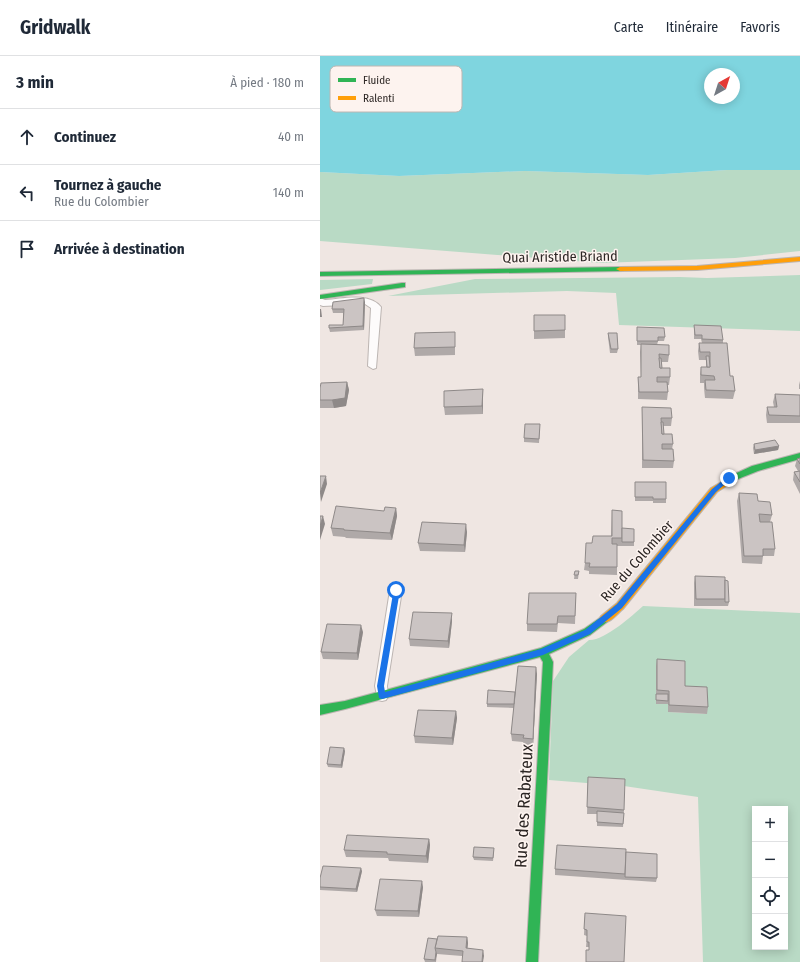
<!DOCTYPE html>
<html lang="fr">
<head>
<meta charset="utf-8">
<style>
  :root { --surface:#fff; --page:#f6f6f7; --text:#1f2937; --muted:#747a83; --line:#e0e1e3 }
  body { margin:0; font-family:"Fira Sans Condensed",sans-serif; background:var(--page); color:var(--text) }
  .controls { position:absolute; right:12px; bottom:12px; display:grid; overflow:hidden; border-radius:0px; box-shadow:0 2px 10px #0003 }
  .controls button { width:36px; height:36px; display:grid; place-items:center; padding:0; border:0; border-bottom:1px solid var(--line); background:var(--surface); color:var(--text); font:20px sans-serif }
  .compass { position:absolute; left:384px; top:12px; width:36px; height:36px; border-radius:50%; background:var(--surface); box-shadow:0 2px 10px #0003; rotate:39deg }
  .stop { position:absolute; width:12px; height:12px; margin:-9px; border:3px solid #1a73e8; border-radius:50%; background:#fff }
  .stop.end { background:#1a73e8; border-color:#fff; box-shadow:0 1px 4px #0008 }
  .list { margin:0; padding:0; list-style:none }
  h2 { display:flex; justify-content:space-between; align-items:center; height:52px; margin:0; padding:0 16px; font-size:17px }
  h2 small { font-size:13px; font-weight:400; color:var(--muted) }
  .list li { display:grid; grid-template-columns:26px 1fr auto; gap:12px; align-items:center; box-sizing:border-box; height:56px; padding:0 16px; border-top:1px solid var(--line) }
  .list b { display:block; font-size:15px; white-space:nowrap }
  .list p { margin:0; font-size:13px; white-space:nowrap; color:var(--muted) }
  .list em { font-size:13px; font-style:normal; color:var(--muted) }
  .icon { flex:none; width:22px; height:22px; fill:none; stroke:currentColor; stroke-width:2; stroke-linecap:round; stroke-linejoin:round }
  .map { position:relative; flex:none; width:480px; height:906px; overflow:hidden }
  header { display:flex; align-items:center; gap:24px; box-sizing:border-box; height:56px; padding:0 20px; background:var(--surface); border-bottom:1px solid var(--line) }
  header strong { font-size:19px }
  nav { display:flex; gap:22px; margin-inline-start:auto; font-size:14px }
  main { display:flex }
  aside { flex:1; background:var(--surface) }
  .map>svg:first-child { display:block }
  .green { fill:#b9dac5; fill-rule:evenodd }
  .water { fill:#7fd5df; fill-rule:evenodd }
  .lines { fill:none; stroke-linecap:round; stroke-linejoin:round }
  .lane-casing { stroke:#bcb5b2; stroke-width:2 }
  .fast-casing { stroke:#bcb5b2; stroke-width:2 }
  .slow-casing { stroke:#bcb5b2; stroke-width:2 }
  .lane { fill:#fdfbfb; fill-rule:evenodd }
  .fast { fill:#30b455; fill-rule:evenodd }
  .slow { fill:#ff9f0a; fill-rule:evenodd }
  .wall { fill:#afa9a8 }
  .shaded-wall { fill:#8e8988 }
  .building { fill:#cbc4c3; stroke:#8e8988 }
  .route { fill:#1a73e8 }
  .labels { text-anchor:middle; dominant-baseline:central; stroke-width:3; stroke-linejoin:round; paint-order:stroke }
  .street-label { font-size:14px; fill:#2c2624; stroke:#fdf3ef }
  .near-street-label { font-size:17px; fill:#2c2624; stroke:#fdf3ef }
  .key { fill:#fdf3ef; stroke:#beb6b2; stroke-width:1 }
  .key-label { font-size:11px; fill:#2c2624 }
</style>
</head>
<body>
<header>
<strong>Gridwalk</strong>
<nav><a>Carte</a><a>Itinéraire</a><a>Favoris</a></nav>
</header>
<main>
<aside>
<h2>3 min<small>À pied · 180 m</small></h2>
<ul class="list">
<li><svg class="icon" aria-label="ahead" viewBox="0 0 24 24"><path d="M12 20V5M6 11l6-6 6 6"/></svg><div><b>Continuez</b></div><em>40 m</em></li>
<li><svg class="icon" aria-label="left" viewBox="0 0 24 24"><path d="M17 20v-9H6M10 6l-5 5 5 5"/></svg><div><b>Tournez à gauche</b><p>Rue du Colombier</p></div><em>140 m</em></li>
<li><svg class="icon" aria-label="arrive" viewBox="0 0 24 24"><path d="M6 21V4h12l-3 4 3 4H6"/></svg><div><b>Arrivée à destination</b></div></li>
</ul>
</aside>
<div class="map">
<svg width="480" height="906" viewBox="0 0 480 906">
  <rect width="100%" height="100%" fill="#efe6e2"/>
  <!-- green -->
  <g class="green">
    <path d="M407,114H480V195L415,202L281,207L0,185V116L79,120L205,115L328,119Z"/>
    <path d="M480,219V275L299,269L296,237L247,235L68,240L155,223L360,221L387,222Z"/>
    <path d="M53,223L52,228L0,234V224Z"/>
    <path d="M323,550L480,557V906H383L378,741L304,730L229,724L233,625L249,601L269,584C284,585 312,560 323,550ZM348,642L387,658L348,656ZM435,753H465V891H435Z"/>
  </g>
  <!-- water -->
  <path class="water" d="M0,0H480V114H407L328,119L205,115L79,120L0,116ZM390,18H414V42H390Z"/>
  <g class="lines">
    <defs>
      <g id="lane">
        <path d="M0,242L5,244C22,243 49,236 61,251L56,312L53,313L48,310L51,252L45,248L3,250L0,249Z"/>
        <path d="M76,529L80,531L82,534L67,630L68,640L66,644L62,645L58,644L55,630L70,534L72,531Z"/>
      </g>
      <g id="fast">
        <path d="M300,211L304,213L303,215L0,220V216Z"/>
        <path d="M82,227H85V231L0,243V239Z"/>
        <path d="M480,397V403L438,415L413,425L409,422L410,420L432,410Z"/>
        <path d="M284,559L287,560L289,563L287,566L270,579L229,598L233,606L218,906H206L223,606L220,601L25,653L0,659V649L25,645L221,592L264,573Z"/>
      </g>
      <g id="slow">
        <path d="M480,201V205L377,214L300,215L296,213L300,211L377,210Z"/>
        <path d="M413,419L417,422L416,424L397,436L303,553C297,558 289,569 281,566L279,563L281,560L297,547L391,432Z"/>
      </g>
    </defs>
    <!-- lane casing -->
    <use href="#lane" class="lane-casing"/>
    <!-- fast casing -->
    <use href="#fast" class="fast-casing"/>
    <!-- slow casing -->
    <use href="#slow" class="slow-casing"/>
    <!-- lane -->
    <use href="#lane" class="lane"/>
    <!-- fast -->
    <use href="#fast" class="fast"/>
    <!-- slow -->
    <use href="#slow" class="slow"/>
  </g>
  <!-- wall -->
  <g class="wall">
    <path d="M45,246L44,274L10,276L9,272L23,269V257H13L12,253Z"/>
    <path d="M214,259L245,260V282L214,283Z"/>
    <path d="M374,269L403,284V287L410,320L415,335L413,343L385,342L384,332V327H380V318L381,311H386V304H379L378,295L379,287H382L381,283H374Z"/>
    <path d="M317,271L345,281L344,285H338L337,289L349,299L348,306H342V312L350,321L349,329H347L348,336L347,344L318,343V321H321L320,296L321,289H317Z"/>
    <path d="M288,277L298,293L297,297H290L288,281Z"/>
    <path d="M135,284V299L95,300L94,292Z"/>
    <path d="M480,325V333H479V329Z"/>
    <path d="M27,326L29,334L26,350L14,352H0V332Z"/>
    <path d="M163,333V358L125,359L124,351Z"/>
    <path d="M455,338L480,339V367H447L446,359L447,351H454L453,346Z"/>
    <path d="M322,351L352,362L351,370H343L344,378L353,388L352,393L354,405L353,412H322Z"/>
    <path d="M220,373L219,387L204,386V382Z"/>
    <path d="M434,388L459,390L458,394L434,398L433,392Z"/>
    <path d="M480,402V438L473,424L474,416L478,415L475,410L477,403Z"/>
    <path d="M315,426L346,443V447H333V445H315Z"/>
    <path d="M419,437L438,445L452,459L450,466L455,493L454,500H443L442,508L422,507L417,445Z"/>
    <path d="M76,452L77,460L72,484L26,482L25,481L13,480L11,472L64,455Z"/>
    <path d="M292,454L302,472L314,486V490H297V519L269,518V515L264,514L265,507L272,487L291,480Z"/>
    <path d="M147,476L145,496L100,495L98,487Z"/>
    <path d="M255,515H259L258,523H254Z"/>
    <path d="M375,520L405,524L409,546L408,550H374V527Z"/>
    <path d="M256,537L255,568L238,567L237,576L207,575V568Z"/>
    <path d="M132,565L129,592L90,590L89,583Z"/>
    <path d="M43,576L38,604L3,603L1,596Z"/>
    <path d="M337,603L388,651L387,658L348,656V648H336V610Z"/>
    <path d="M217,618L213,690L203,689V686L192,685L191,678L194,652L167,651V648L195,636Z"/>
    <path d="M136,655L137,662L133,689L95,687L94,680Z"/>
    <path d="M25,695L22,712L8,711L7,708Z"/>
    <path d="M268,721L304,754L303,771L277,770V758H267Z"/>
    <path d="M109,783L110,789L108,807L69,805L68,802L26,801L24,794Z"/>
    <path d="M174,792V796L173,805L154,804L153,801Z"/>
    <path d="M306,796L337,822L336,826L235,819V813Z"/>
    <path d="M42,815L37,836L0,834V822Z"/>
    <path d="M103,831L99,861L57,860L55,854Z"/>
    <path d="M265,857L304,906L269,894V891H266L267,880L264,879Z"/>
    <path d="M147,881L148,887L147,892L164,900H142L117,898L116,906H105L104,903L117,883Z"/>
  </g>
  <!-- shaded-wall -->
  <g class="shaded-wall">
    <path d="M44,242L45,246L44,274L43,270Z"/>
    <path d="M0,253H1L2,261H0Z"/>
    <path d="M27,326L29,334L26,350L14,352L12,344Z"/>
    <path d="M163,333V358L162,350Z"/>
    <path d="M459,390L458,394L434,398L435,394Z"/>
    <path d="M6,420L7,428L1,446L0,437Z"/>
    <path d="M76,452L77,460L72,484L70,477Z"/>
    <path d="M3,460L5,468L0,484V470Z"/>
    <path d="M146,468L147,476L145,496L144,489Z"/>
    <path d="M132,557V565L129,592L128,585Z"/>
    <path d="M41,569L43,576L38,604L37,597Z"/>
    <path d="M216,611L217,618L213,690V683Z"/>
    <path d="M136,655L137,662L133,689L132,682Z"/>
    <path d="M24,692L25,695L22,712L21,709Z"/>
    <path d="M109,783L110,789L108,807L106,800Z"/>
    <path d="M41,812L42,815L37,836L36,833Z"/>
    <path d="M102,825L103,831L99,861L98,855Z"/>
    <path d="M147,881L148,887L147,898L146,892Z"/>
    <path d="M163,894L164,900L163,906H162Z"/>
    <path d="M116,896L117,898L115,906V904Z"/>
  </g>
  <!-- building -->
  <g class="building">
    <path d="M44,242L43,270L9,272V269H23L24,253H12L13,246Z"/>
    <path d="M214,259H245V274L214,275Z"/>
    <path d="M374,269L401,270L403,284L382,283V279H375Z"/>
    <path d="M317,271L344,272L345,281H338V285H317Z"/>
    <path d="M135,276V291L94,292L95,277Z"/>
    <path d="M288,277H297L298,293H291Z"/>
    <path d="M379,287H407L410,320H413L415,335L386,334L385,324H395L394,320L381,319V311H390V296H380Z"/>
    <path d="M321,288L349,289V299L339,298L340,312H350V321H337V326H347L348,336H319L318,321H321Z"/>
    <path d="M386,300H389L390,311H387Z"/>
    <path d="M339,302H341L342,312H340Z"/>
    <path d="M27,326L25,342L12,344H0V332L1,327Z"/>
    <path d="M163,333L162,350L124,351V335Z"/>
    <path d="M455,338L480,339V360L449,359L447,351H457Z"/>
    <path d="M322,351L351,352L352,362H341L342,378H352L353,388H342V393H353L354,405L323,404Z"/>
    <path d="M341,366H343L344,378H342Z"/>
    <path d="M205,368H220L219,383L204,382Z"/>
    <path d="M455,384L459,390L435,394L434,388Z"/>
    <path d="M480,402V408L477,403Z"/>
    <path d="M480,415V426L474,416Z"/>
    <path d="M0,420H6L0,437Z"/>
    <path d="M315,426H346V443H333V441H315Z"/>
    <path d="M419,437L437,438L438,445L450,446L452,459L439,458L440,466H452L455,493H443V500H424Z"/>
    <path d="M16,450L64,455L65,451L76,452L70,477L24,474V473L11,472Z"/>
    <path d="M292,454L302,455V482H292V488H297V511H269L270,507H265L266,487H272L273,480H292Z"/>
    <path d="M0,460H3L0,470Z"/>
    <path d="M102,466L146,468L144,489L98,487Z"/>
    <path d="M302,472L314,473V486H302Z"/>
    <path d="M255,515H259L258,519H254Z"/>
    <path d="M375,520L405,521V543H376Z"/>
    <path d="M405,524L408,525L409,546H405Z"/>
    <path d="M209,537H256L255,560H238L237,568H207Z"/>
    <path d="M93,556L132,557L128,585L89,583Z"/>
    <path d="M7,568L41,569L37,597L1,596Z"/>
    <path d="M337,603L365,605V630L387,631L388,651L349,649V635L337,634Z"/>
    <path d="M198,610L216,611L213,683L203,682L204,679L191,678Z"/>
    <path d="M168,634L195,636L194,648H167Z"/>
    <path d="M336,638H348V645L336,644Z"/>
    <path d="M98,654L136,655L132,682L94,680Z"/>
    <path d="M10,691L24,692L21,709L7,708Z"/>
    <path d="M268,721L305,723L304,754L267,751Z"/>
    <path d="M277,755L304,757L303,768L277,766Z"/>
    <path d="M27,779L109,783L106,800L67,798V796L24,794Z"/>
    <path d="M237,789L306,793L305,818L235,813Z"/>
    <path d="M154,791L174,792L173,802L153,801Z"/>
    <path d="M306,796L337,798V822L305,821Z"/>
    <path d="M3,810L41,812L36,833L0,831V822Z"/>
    <path d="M60,823L102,825L98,855L55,854Z"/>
    <path d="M265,857L306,860L304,906H266V894H269V886H267V874L264,873Z"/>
    <path d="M118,880L147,881L146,892L163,894L162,906H142L143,895L115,892Z"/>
    <path d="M108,882L117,883L115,892L116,896L115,904L104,903Z"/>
  </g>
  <!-- route -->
  <path class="route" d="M407,421L412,422L396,436L302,552L270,578L223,599L62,643L59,642L57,630L74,532L76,531L80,534L64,630L65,636L221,593L265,574L297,548L392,433Z"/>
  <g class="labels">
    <!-- street labels -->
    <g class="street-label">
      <text transform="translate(240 201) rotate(-1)">Quai Aristide Briand</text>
      <text transform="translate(317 505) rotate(-49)">Rue du Colombier</text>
    </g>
    <!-- near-street labels -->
    <g class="near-street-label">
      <text transform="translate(204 750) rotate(-87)">Rue des Rabateux</text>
    </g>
  </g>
  <!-- legend -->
  <rect x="10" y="10" width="132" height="46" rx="6" class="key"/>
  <rect x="18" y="22" width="18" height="4" fill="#30b455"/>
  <rect x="18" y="40" width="18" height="4" fill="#ff9f0a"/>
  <g class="key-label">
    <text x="43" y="28">Fluide</text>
    <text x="43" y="46">Ralenti</text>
  </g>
</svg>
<div class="controls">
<button>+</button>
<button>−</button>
<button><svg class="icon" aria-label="locate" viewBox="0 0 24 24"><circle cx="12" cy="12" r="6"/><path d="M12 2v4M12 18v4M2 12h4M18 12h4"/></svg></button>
<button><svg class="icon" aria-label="layers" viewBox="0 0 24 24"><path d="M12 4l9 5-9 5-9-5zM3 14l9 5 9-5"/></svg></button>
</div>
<svg class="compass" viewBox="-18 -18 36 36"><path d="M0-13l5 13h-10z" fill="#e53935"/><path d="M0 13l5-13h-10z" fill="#747a83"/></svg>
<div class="stop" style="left:76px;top:534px"></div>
<div class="stop end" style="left:409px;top:422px"></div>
</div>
</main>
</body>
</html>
